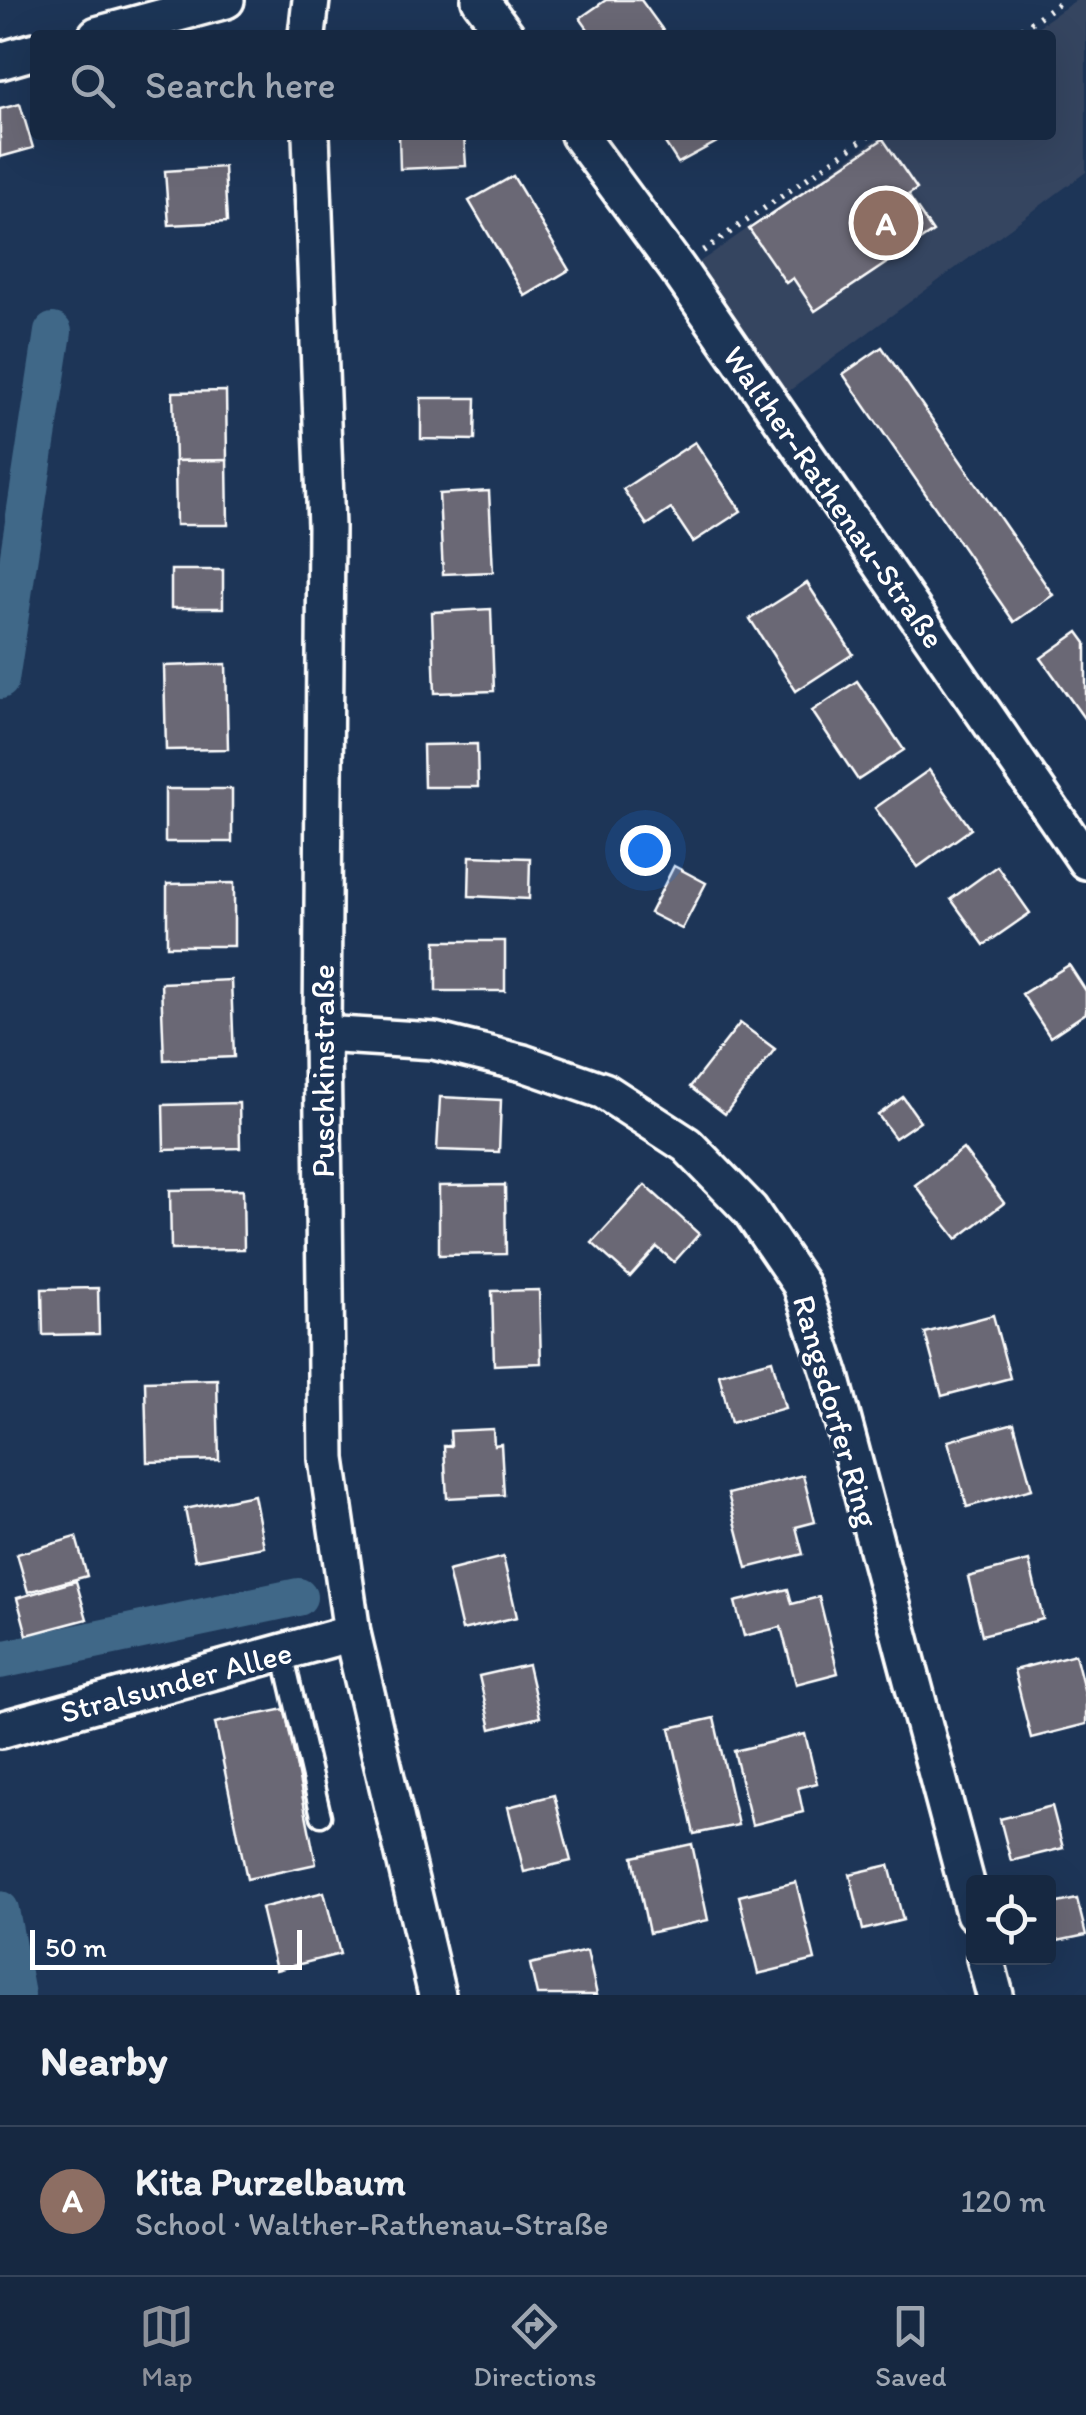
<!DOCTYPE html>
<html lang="en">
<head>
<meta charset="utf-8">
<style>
  :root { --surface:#162841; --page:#1f3048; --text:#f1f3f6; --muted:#9ea6b1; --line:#35445a; --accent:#8c9099 }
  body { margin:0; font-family:Itim,sans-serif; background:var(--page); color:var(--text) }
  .controls { position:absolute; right:30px; bottom:30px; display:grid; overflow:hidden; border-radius:10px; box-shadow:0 10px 40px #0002 }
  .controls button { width:90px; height:90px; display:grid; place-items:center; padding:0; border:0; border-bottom:2px solid var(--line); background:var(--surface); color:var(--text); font:50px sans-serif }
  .scale { position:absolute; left:30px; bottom:25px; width:272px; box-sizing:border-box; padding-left:10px; border:5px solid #fff; border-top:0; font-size:28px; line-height:35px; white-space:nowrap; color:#fff; -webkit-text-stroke:8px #1d3557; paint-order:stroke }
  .you { position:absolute; left:645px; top:850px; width:35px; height:35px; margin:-25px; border:8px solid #fff; border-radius:50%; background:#1a73e8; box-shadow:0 0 0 15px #1a73e833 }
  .badge { display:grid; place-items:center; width:65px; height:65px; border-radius:50%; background:var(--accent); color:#fff; font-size:32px; font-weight:700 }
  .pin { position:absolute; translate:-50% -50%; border:5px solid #fff; box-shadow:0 2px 10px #0006 }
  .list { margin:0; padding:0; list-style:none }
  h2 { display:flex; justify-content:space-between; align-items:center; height:130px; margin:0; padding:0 40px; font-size:42px }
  h2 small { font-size:32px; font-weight:400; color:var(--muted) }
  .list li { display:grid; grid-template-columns:65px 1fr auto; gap:30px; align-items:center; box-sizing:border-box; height:150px; padding:0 40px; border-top:2px solid var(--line) }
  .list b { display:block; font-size:38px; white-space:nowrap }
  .list p { margin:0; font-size:32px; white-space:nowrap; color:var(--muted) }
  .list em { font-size:32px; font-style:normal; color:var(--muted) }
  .icon { flex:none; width:55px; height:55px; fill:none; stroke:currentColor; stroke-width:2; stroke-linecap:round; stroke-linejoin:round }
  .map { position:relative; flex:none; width:1086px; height:1995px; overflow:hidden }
  .search { position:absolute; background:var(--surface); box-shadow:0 10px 40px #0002; left:30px; right:30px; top:30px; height:110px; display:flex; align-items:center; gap:25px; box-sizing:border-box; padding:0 35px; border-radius:10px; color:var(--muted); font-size:38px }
  .sheet { height:280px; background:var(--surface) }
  nav { display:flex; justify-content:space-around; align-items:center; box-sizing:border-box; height:140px; border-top:2px solid var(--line); background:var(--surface); font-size:28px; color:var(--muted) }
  nav a { display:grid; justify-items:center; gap:5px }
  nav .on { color:var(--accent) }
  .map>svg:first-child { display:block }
  .built { fill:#344460 }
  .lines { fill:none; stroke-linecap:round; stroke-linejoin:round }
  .canal { stroke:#406888; stroke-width:38 }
  .building { fill:#6a6775; stroke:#fff; stroke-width:2.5 }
  .service-casing { stroke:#fff; stroke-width:25 }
  .minor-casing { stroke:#fff; stroke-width:42 }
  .path { stroke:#fff; stroke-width:6; stroke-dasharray:2.5 8; stroke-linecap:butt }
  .service { stroke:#1d3557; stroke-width:18 }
  .minor { stroke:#1d3557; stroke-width:35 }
  .labels { text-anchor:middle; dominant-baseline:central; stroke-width:8; stroke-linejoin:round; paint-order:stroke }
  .street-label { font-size:32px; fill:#fff; stroke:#1d3557 }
</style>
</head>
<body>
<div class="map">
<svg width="1086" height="1995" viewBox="0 0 1086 1995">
  <rect width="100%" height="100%" fill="#1d3557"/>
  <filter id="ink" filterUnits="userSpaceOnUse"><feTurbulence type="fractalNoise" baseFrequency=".01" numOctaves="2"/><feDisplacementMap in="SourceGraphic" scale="20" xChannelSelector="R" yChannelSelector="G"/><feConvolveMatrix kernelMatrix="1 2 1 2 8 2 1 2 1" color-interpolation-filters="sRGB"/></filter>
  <g filter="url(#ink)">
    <!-- built -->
    <path class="built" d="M1076,0H1086V172L770,405L681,275L882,135H1051V35H1026Z"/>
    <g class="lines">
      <!-- canal -->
      <g class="canal">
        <path d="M0,680L53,332"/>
        <path d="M0,1660L298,1597"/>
        <path d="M0,1910L16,1995"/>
      </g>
    </g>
    <!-- building -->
    <g class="building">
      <path d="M606,0H641L665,33L592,35L580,18Z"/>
      <path d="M20,104L33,148L0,157V109Z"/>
      <path d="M399,135H464L466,166L400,169Z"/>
      <path d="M660,135H730L678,163Z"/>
      <path d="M883,139L917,189L908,195L933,232L815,311L793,278L786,283L749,229Z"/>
      <path d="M224,167L227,222L169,225L165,171Z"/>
      <path d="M513,176L569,270L525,296L469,201Z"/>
      <path d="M882,347L1053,595L1014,622L843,374Z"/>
      <path d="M226,391L227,460L175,461L173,392Z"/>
      <path d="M421,398H476L475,440L421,439Z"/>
      <path d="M695,442L741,511L693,542L671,509L647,525L623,489Z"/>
      <path d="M227,460L228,525H176L175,461Z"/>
      <path d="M489,491L493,572L443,574L439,494Z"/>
      <rect x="171" y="570" width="52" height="38"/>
      <path d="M807,583L853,654L796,691L750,619Z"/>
      <path d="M491,609L494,691L435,693L432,612Z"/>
      <path d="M1078,632L1086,643V721L1041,658Z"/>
      <path d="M226,664L228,749L166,750L164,666Z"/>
      <path d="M857,681L904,750L858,780L812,711Z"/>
      <path d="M477,744L478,787H424L423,745Z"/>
      <path d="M929,770L971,829L918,867L875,808Z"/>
      <rect x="165" y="789" width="67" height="53"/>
      <path d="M470,856L530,858L529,899L469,896Z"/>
      <path d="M674,866L706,883L682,929L650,913Z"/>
      <path d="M997,866L1030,913L984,945L951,899Z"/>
      <path d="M234,883V946H167V884Z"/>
      <rect x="436" y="941" width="69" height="50"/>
      <path d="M1069,965L1086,991V1013L1050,1037L1022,994Z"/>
      <path d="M231,980L234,1057L164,1060L161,983Z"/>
      <path d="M740,1023L775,1049L725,1114L690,1087Z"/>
      <path d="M440,1097L501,1100L499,1152L437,1150Z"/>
      <path d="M903,1097L920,1121L895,1138L878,1115Z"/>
      <path d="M239,1103L240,1148L164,1150L163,1105Z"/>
      <path d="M963,1149L1004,1203L957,1239L915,1185Z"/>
      <path d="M505,1185L506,1254L439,1255V1186Z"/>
      <path d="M645,1185L699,1234L674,1262L657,1247L630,1277L592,1243Z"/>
      <path d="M243,1189L244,1249L171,1250L170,1190Z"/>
      <path d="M98,1288L99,1334L43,1335L42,1289Z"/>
      <path d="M539,1290L541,1363L494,1365L492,1291Z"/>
      <path d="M993,1315L1010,1378L942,1396L925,1333Z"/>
      <path d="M772,1360L785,1408L731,1423L719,1374Z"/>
      <path d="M217,1379L219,1460L147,1462L145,1381Z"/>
      <path d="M1014,1423L1032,1489L967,1507L948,1441Z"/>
      <path d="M493,1429L494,1445L501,1444L504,1495L447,1498L444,1446H451L450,1431Z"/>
      <path d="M803,1475L815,1522L796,1527L803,1554L747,1568L728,1494Z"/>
      <path d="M254,1495L264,1547L195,1560L185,1509Z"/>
      <path d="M76,1537L87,1576L28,1592L17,1554Z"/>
      <path d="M503,1557L517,1617L462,1630L448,1571Z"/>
      <path d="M1029,1561L1043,1619L982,1635L968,1577Z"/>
      <path d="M76,1581L87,1619L27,1635L17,1598Z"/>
      <path d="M788,1589L792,1604L819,1597L838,1673L796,1684L781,1627L744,1636L735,1602Z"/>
      <path d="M1075,1654L1086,1697V1724L1031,1738L1014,1670Z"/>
      <path d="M528,1665L540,1717L491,1729L479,1676Z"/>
      <path d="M285,1709L316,1864L247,1879L215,1723Z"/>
      <path d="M714,1718L738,1825L694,1834L670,1728Z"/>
      <path d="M805,1734L817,1783L798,1788L803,1812L752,1825L734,1751Z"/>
      <path d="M554,1795L571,1861L524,1872L508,1807Z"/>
      <path d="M1052,1806L1063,1848L1011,1861L1000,1819Z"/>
      <path d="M692,1844L708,1920L649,1933L633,1857Z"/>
      <path d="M889,1865L903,1920L863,1930L850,1874Z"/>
      <path d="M796,1882L815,1960L758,1974L739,1896Z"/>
      <path d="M324,1892L340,1954L276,1970L261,1908Z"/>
      <path d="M1077,1899L1086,1935L1048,1943V1905Z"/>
      <path d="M587,1951L597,1995H537L530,1964Z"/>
    </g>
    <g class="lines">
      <defs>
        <path id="service" d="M283,1653L321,1816"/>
        <g id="minor">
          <path d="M480,0L506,35"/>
          <path d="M97,35L226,0"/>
          <path d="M307,35L311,0"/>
          <path d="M0,61L35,51"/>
          <path d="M311,135L326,527L322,1034L327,1459L352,1633L437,1995"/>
          <path d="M579,135L677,268L1086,861"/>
          <path d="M322,1034L434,1041L523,1063L604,1091L687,1145L750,1210L801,1285L831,1376L974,1913"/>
          <path d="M0,1730L352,1633"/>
          <path d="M985,1958L995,1995"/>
        </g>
      </defs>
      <!-- service casing -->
      <use href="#service" class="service-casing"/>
      <!-- minor casing -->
      <use href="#minor" class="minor-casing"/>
      <!-- path -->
      <g class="path">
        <path d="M1013,35L1063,0"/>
        <path d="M703,251L869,135"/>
      </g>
      <!-- service -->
      <use href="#service" class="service"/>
      <!-- minor -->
      <use href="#minor" class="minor"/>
    </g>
  </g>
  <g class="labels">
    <!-- street labels -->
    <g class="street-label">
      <text transform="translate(834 497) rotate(55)">Walther-Rathenau-Straße</text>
      <text transform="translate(323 1071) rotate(-90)">Puschkinstraße</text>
      <text transform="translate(836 1411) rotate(74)">Rangsdorfer Ring</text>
      <text transform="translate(176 1682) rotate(-15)">Stralsunder Allee</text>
    </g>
  </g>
</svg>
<div class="controls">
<button><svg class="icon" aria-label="locate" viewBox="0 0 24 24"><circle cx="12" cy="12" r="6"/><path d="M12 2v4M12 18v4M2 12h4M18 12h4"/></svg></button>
</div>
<div class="scale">50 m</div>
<div class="you"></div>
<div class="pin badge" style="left:886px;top:223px;background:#8d6e63">A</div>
<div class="search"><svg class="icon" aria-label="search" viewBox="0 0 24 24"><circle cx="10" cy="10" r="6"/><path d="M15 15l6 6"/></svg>Search here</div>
</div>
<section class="sheet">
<h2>Nearby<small></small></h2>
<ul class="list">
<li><span class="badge" style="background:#8d6e63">A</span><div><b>Kita Purzelbaum</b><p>School · Walther-Rathenau-Straße</p></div><em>120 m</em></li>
</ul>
</section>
<nav>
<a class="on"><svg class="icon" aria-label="map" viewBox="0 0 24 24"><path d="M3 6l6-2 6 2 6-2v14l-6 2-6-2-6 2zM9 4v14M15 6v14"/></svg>Map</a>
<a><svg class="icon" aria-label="directions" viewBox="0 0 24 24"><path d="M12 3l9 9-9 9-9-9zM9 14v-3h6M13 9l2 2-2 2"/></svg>Directions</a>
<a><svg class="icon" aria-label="saved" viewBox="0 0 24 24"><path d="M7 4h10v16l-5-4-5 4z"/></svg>Saved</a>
</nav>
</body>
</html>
